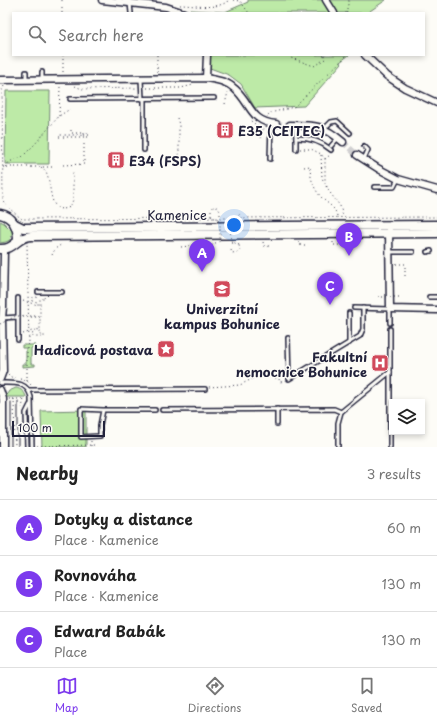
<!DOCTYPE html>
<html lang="en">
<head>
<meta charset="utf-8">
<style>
  :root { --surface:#fff; --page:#f6f6f6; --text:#222; --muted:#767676; --line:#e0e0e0; --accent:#7c3aed }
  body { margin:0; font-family:"Playpen Sans",sans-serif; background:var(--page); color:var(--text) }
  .controls { position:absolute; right:12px; bottom:12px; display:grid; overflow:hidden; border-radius:0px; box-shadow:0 2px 6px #0003 }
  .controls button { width:36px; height:36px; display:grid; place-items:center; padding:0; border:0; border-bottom:1px solid var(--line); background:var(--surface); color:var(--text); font:20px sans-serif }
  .scale { position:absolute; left:12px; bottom:10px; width:93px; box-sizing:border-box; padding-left:4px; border:2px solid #22223b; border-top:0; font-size:11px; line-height:14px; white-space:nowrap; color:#22223b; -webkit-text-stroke:3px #fdfcf7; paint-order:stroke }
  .you { position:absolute; left:234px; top:225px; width:14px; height:14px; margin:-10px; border:3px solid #fff; border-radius:50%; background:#1a73e8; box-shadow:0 0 0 6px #1a73e833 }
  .badge { display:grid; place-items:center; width:26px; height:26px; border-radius:50%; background:var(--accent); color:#fff; font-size:13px; font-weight:700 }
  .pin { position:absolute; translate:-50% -33px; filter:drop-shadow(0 1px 2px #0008) }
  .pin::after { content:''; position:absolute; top:21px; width:14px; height:12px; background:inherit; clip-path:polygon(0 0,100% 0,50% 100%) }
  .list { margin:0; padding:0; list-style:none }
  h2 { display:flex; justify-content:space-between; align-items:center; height:52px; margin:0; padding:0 16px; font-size:17px }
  h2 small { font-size:13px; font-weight:400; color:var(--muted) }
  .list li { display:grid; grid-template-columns:26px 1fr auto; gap:12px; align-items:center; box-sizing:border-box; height:56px; padding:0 16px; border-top:1px solid var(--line) }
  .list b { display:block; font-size:15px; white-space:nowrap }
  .list p { margin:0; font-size:13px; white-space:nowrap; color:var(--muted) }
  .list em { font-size:13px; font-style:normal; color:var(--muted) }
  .icon { flex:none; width:22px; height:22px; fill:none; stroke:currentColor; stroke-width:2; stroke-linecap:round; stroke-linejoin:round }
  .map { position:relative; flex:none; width:437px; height:447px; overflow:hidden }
  .search { position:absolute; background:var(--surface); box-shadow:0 2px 6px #0003; left:12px; right:12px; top:12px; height:44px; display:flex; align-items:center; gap:10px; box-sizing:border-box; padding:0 14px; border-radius:0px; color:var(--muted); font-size:15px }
  .sheet { height:220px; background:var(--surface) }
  nav { display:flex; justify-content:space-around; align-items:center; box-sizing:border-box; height:56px; border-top:1px solid var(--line); background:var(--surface); font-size:11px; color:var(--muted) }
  nav a { display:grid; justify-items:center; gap:2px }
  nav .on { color:var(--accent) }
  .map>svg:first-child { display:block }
  .green { fill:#bdeaa7; stroke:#708671 }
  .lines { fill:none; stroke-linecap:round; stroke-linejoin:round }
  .minor-tunnel { stroke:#d1d0d1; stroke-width:6; stroke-dasharray:6 3; stroke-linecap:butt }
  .service-casing { stroke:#22223b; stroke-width:6 }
  .minor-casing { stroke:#22223b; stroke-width:9 }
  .tertiary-casing { stroke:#22223b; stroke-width:11 }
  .path { stroke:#22223b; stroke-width:1; stroke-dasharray:1 3; stroke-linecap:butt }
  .service { stroke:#fdfcf7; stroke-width:3 }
  .minor { stroke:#fdfcf7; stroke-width:6 }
  .tertiary { stroke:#fdfcf7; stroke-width:8 }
  .tram { stroke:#22223b; stroke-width:1 }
  .path-bridge { stroke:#22223b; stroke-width:1; stroke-dasharray:1 3; stroke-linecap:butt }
  .labels { text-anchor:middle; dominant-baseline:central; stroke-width:3; stroke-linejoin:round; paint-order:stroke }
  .poi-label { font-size:13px; font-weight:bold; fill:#22223b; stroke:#fdfcf7; text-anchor:start }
  .street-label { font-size:13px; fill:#22223b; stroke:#fdfcf7 }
</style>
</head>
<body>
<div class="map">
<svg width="437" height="447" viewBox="0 0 437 447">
  <rect width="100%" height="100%" fill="#fdfcf7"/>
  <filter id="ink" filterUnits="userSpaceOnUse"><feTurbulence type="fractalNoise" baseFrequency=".025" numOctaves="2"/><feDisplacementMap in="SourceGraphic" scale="8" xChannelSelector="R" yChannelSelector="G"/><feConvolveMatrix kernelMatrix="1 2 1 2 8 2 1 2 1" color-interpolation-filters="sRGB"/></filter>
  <g filter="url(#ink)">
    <!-- green -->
    <g class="green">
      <path d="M248,0H386L367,13H194L190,10L225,12L248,2Z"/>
      <path d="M208,55H349L340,62L342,63L304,106L255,108L241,84L229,75L210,68Z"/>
      <path d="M6,91H50L49,164H5Z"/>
      <path d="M0,221L4,223L13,232L10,240L6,242L0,243Z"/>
      <path d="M22,345H35V347L31,348V364H35V366L22,367V364H26V348H22Z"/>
      <path d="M16,388C21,389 25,392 26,397H5L9,391Z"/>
      <path d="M86,410V447H42L41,411Z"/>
    </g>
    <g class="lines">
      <!-- minor-tunnel -->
      <g class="minor-tunnel">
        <path d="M276,124L290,125"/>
        <path d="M343,142L357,155"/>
      </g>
      <defs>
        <g id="service">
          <path d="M130,3L131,13"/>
          <path d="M42,72V80"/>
          <path d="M141,79L142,99"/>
          <path d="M26,80V72"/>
          <path d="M70,99L214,98"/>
          <path d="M144,99V150"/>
          <path d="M295,125L296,138C309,138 321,141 331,150"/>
          <path d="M325,128L331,122L337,121L350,133"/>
          <path d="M296,138V149"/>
          <path d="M331,146L338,138"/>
          <path d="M270,159L271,124"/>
          <path d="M364,159L368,150L364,146"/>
          <path d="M374,187H394L398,179"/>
          <path d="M390,252H413"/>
          <path d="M427,252L431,251"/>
          <path d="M38,292H62"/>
          <path d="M429,297H437"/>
          <path d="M18,298V317"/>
          <path d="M354,308L390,309V323"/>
          <path d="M349,313V343"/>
          <path d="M2,318L18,317V340"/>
          <path d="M390,329V447"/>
          <path d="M288,338L289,379L360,336L363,329V308"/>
          <path d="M0,383C14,383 27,381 31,397L32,447"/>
          <path d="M29,390L205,389"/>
          <path d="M277,409V424"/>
          <path d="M103,410L81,409V437L100,436V425L103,410H155"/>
          <path d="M162,410L334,409L341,412"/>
          <path d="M338,446V423L341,412L390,372"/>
          <path d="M27,447L26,413L30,405"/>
        </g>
        <g id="minor">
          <path d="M102,0L166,7L184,13"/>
          <path d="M326,0L334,13"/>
          <path d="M365,55L387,76L405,88L437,103"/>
          <path d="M206,78L207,55"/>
          <path d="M0,80L206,78C217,80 227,81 235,89C251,103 250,122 276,124"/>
          <path d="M290,125C316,125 323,125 343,142"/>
          <path d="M357,155L379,169L398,179L437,190"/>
          <path d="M389,230L390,309L437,310"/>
          <path d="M0,379L3,371L2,318L3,307L4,250"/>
          <path d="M0,390L3,399V447"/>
        </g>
        <g id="tertiary">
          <path d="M0,214C13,216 18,228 18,240"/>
          <path d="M15,224L23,228L437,225"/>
          <path d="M0,249C15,250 16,237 31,236L437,233"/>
        </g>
      </defs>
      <!-- service casing -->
      <use href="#service" class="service-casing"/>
      <!-- minor casing -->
      <use href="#minor" class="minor-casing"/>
      <!-- tertiary casing -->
      <use href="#tertiary" class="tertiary-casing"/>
      <!-- path -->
      <g class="path">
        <path d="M62,0V2"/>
        <path d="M233,0L240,1L249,13"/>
        <path d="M180,5C195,5 213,10 227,2L228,0"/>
        <path d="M62,8V13"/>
        <path d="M346,13L349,0"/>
        <path d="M63,55V73"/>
        <path d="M289,55L291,58L314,66L325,59L324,55"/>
        <path d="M157,72V55"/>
        <path d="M4,86L2,90L3,200C5,206 16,214 22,219L437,217"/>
        <path d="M75,86L82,89L137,88"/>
        <path d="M147,88H181L193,85"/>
        <path d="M225,104L228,92"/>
        <path d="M59,116L60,87"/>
        <path d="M268,116L270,113L294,107L347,55"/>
        <path d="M177,118L179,125V165"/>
        <path d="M251,121L259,127L265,129"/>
        <path d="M71,130V133H83"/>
        <path d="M84,135H89V137H84"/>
        <path d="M260,138L263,129"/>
        <path d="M300,149H311L321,154L325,159V181L328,190L340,206L343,216"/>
        <path d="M321,155L322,178L327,188"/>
        <path d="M325,159L330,155"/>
        <path d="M63,165L84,164V137H59L60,135H84V133H88L87,131"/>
        <path d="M3,167H52"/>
        <path d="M6,167L9,162L22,157L35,144L59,116L70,109"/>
        <path d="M41,167C44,169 46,171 47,174C52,186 48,217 70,207L73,200V172"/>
        <path d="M304,167L310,166C310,179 314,190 323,199C329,205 335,207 337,216"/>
        <path d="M220,214V218"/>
        <path d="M211,215V210L213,207H217L220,211"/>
        <path d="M263,242L264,246H271"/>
        <path d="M299,242V245H307"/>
        <path d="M333,242V245H340"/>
        <path d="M231,243V247"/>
        <path d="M181,247L189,246V243"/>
        <path d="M231,250L232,253L239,252L240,250L239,245"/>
        <path d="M52,255L55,249L62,244"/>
        <path d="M396,264H405V278"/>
        <path d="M23,301L38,305V302L32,301V298L37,297"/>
        <path d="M23,317H41"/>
        <path d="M23,334L38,329V332L32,334V336L33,337H44V335H40V299H45L44,297"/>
        <path d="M8,374L11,377L15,378"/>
        <path d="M275,378L279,379L280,382L285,381"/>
        <path d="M20,379L27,381L31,385"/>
        <path d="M27,381V345L29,343L27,244"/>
        <path d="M209,387L240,385L256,377H260"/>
        <path d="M9,399H24L22,408"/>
        <path d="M14,399L15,447"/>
        <path d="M91,441V447"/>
        <path d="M37,446L96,445"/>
      </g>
      <!-- service -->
      <use href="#service" class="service"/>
      <!-- minor -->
      <use href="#minor" class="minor"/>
      <!-- tertiary -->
      <use href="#tertiary" class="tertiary"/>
      <!-- tram -->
      <g class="tram">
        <path d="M11,402V447"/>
        <path d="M18,402V447"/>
      </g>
      <!-- path-bridge -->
      <g class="path-bridge">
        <path d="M239,245L231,241L230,220L237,217L241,213"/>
        <path d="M210,249L213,244L220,241V220L212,217L211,215"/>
        <path d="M378,297H401"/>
        <path d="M0,324L16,316H41"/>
      </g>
    </g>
  </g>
  <!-- icons -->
  <defs>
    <symbol id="building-square" viewBox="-11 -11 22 22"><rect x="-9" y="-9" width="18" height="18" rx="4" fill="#d1495b" stroke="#fdfcf7"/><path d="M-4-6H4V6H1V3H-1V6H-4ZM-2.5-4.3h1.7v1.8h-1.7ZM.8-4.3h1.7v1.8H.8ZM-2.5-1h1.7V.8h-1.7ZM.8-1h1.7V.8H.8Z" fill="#fff"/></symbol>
    <symbol id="university-square" viewBox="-11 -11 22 22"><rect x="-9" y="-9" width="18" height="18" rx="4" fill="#d1495b" stroke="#fdfcf7"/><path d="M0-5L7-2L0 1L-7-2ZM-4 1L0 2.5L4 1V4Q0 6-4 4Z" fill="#fff"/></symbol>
    <symbol id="sight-square" viewBox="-11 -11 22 22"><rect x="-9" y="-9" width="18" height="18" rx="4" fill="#d1495b" stroke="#fdfcf7"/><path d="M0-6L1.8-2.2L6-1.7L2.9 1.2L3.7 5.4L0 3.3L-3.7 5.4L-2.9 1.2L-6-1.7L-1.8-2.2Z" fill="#fff"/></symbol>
    <symbol id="hospital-square" viewBox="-11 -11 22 22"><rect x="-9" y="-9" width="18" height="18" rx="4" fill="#d1495b" stroke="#fdfcf7"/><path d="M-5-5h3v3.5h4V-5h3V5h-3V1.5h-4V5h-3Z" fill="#fff"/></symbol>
  </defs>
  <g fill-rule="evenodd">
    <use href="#building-square" x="215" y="120" width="20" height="20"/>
    <use href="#building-square" x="106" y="150" width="20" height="20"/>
    <use href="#university-square" x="212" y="279" width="20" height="20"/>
    <use href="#sight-square" x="156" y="339" width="20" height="20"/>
    <use href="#hospital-square" x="370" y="353" width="20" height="20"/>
  </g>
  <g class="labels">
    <!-- poi labels -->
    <g class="poi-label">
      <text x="238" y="130">E35 (CEITEC)</text>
      <text x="129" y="160">E34 (FSPS)</text>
      <text x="222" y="308" text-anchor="middle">Univerzitní<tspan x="222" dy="15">kampus Bohunice</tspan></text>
      <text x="153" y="349" text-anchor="end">Hadicová postava</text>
      <text x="367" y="356" text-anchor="end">Fakultní<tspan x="367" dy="15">nemocnice Bohunice</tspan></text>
    </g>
    <!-- street labels -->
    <g class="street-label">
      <text x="177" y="214">Kamenice</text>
    </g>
  </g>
</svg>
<div class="controls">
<button><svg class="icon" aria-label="layers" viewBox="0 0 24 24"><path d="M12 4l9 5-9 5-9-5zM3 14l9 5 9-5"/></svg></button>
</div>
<div class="scale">100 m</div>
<div class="you"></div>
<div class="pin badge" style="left:202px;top:272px">A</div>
<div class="pin badge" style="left:349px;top:256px">B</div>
<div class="pin badge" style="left:330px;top:305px">C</div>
<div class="search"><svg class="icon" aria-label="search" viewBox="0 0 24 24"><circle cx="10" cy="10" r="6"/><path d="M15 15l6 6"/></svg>Search here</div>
</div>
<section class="sheet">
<h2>Nearby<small>3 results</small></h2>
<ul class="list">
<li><span class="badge">A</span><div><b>Dotyky a distance</b><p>Place · Kamenice</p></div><em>60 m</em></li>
<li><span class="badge">B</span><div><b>Rovnováha</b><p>Place · Kamenice</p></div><em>130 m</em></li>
<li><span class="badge">C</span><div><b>Edward Babák</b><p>Place</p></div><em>130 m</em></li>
</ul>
</section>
<nav>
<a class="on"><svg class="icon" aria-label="map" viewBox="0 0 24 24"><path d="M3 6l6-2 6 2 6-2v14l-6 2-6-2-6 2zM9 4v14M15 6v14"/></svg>Map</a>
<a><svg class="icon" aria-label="directions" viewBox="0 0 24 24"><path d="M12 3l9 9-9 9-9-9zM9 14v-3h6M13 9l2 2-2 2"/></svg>Directions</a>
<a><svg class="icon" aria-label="saved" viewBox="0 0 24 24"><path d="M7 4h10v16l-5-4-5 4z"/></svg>Saved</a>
</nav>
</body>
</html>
